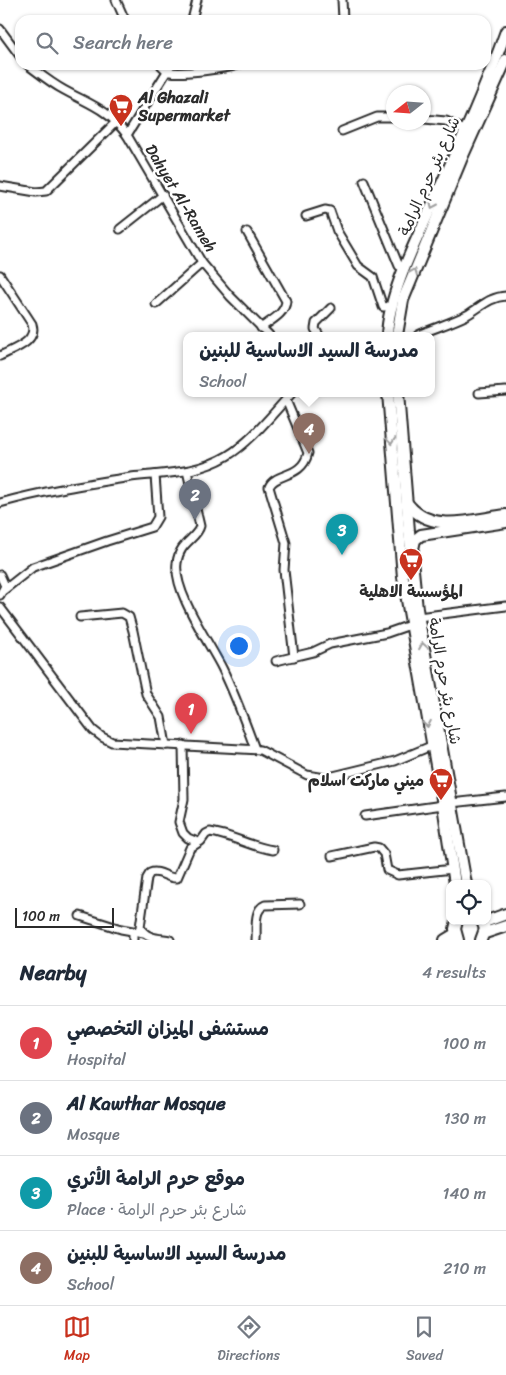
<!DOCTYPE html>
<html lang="en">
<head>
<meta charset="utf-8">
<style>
  :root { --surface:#fff; --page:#f2f2f3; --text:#1f2937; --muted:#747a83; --line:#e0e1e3; --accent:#c8321e }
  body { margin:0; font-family:Sriracha,"Playpen Sans Arabic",sans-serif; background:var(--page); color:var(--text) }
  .controls { position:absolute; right:15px; bottom:15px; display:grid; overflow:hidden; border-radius:10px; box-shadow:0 1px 4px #0004 }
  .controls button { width:45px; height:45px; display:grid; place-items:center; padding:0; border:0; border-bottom:1px solid var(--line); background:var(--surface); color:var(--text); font:25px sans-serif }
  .compass { position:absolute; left:386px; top:85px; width:45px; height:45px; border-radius:50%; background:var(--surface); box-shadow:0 1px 4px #0004; rotate:253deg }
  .scale { position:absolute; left:15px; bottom:12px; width:99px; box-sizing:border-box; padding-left:5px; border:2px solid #2b2b2b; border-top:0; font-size:14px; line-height:18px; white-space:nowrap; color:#2b2b2b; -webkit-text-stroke:4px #fff; paint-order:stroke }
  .you { position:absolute; left:238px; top:645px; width:18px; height:18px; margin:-12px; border:4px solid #fff; border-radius:50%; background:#1a73e8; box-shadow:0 0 0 8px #1a73e833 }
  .badge { display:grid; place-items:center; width:32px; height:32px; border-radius:50%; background:var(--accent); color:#fff; font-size:16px; font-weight:700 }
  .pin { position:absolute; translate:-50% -41px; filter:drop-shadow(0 1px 2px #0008) }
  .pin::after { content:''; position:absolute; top:26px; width:18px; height:15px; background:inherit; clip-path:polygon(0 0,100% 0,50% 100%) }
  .popup { position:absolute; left:183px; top:332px; width:252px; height:65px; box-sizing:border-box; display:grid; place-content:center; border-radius:10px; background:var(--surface); filter:drop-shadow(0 1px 4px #0005); font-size:16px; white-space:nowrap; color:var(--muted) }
  .popup b { font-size:19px; color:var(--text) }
  .popup::after { content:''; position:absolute; left:50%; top:100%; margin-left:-10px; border:10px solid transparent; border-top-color:var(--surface) }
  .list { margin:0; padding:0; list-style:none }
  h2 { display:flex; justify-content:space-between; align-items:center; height:65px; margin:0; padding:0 20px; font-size:21px }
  h2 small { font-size:16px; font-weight:400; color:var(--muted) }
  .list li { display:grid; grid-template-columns:32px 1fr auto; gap:15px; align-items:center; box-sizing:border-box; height:75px; padding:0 20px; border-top:1px solid var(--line) }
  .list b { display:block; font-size:19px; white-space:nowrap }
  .list p { margin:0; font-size:16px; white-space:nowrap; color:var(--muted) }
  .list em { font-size:16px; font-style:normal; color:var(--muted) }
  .icon { flex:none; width:28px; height:28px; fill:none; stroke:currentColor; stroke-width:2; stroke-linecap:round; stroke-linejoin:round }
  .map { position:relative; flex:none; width:506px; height:940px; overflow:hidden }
  .search { position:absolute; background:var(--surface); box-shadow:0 1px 4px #0004; left:15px; right:15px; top:15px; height:55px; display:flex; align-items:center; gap:12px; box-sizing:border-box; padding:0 18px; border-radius:15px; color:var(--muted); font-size:19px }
  .sheet { height:365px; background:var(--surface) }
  nav { display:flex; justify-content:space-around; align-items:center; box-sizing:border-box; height:70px; border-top:1px solid var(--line); background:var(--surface); font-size:14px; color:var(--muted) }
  nav a { display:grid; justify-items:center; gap:2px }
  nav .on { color:var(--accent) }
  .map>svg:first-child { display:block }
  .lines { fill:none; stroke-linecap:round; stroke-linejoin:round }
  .street-casing { stroke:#2b2b2b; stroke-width:11 }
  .secondary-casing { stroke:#2b2b2b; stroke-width:14 }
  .street { stroke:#fff; stroke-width:7 }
  .secondary { stroke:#fff; stroke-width:10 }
  .oneway { stroke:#a0a0a0 }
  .labels { text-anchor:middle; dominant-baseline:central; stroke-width:5; stroke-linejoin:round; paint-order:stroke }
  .poi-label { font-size:16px; font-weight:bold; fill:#2b2b2b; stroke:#fff; text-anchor:start }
  .street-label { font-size:16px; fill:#2b2b2b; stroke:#fff }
</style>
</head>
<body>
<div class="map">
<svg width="506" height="940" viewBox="0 0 506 940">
  <rect width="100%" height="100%" fill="#fff"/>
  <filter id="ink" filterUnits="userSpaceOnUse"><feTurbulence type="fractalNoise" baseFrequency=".02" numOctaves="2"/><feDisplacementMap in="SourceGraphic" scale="10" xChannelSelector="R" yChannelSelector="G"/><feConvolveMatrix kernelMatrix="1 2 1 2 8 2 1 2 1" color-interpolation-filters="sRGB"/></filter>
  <g filter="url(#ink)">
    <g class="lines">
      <defs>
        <g id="street">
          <path d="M116,0L125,20"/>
          <path d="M342,0L343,19"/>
          <path d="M192,20L197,0"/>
          <path d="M0,29L20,56"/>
          <path d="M28,65C40,74 51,83 64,90C91,105 108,109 127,135"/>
          <path d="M161,65C164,68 166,71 170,72C184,74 224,69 238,65"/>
          <path d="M171,65L127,135L202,263L230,296L269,335"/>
          <path d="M424,119L446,121L466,131"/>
          <path d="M342,131L377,117H394"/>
          <path d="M364,181L399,266L404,268"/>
          <path d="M0,186L36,192L46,191L117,121"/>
          <path d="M306,216L325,210L330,211L337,231L358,266L373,277L383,307L393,306"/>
          <path d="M120,229L163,195"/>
          <path d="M247,232L286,301C285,314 271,320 261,328"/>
          <path d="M0,275L32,324C38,342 13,349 0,356"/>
          <path d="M156,304L202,263"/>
          <path d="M319,335L315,329L316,323L331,308"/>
          <path d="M418,335C434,328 451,323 467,315C481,307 489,297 506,296"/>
          <path d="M479,393L506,391"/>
          <path d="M286,400L308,453C302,479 275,472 269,487L286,543L284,570L294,657"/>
          <path d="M187,471L200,526C197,539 179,542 177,563C173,592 209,642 222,668C235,694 245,722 255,749"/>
          <path d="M0,503C43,491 87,484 131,477C164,473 197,474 227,456C252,441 272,414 292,393"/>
          <path d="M0,575L5,586L0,595"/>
          <path d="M4,590L33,567L107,541L152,527L158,517L155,475"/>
          <path d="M0,607L93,730L102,737L112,742L260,750L307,775L325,778L395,761L431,746"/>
          <path d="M80,617L122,613L129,617L133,631L146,694L161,717L166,745"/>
          <path d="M418,617L506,606"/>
          <path d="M276,661L313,652L330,644L387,633L410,625"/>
          <path d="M183,745L184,799L179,822L183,833L188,838L198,842"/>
          <path d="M451,803L506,797"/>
          <path d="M365,816L443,805"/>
          <path d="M332,856L374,847L379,848L384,854L387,870L398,875L453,869"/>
          <path d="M80,916L121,929L144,933"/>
          <path d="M133,940V932"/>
          <path d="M170,940C159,938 146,939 140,927L147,878L150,873C160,869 167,879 177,878L190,848L201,841L206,834L210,832C232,835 251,847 273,850"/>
          <path d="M256,940C257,929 253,910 265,905L300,904"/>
        </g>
        <g id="secondary">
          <path d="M387,335C389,293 416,241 433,203C459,146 485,90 506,31"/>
          <path d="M397,335L403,300L461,160L506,60"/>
          <path d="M388,393L403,577L443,805L455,884"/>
          <path d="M398,393L409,531L417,609L466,884"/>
          <path d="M407,503C431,535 473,519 506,515"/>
          <path d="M413,549L415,540L421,535L506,522"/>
          <path d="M457,921L455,929L458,940"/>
          <path d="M487,921L506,914"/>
          <path d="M485,933L506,926"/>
          <path d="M445,940L455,934"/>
          <path d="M481,940L485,929L482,921"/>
        </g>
      </defs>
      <!-- street casing -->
      <use href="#street" class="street-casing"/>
      <!-- secondary casing -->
      <use href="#secondary" class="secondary-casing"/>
      <!-- street -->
      <use href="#street" class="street"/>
      <!-- secondary -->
      <use href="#secondary" class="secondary"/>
    </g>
    <!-- one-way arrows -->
    <defs><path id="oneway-chevron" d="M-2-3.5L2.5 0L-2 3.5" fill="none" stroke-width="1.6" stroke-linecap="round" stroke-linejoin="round" transform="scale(1.25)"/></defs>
    <g class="oneway">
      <use href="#oneway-chevron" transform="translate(433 205) rotate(114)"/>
      <use href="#oneway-chevron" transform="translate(414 272) rotate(-68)"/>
      <use href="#oneway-chevron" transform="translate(391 441) rotate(85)"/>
      <use href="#oneway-chevron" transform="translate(423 646) rotate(-99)"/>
      <use href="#oneway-chevron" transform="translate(427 724) rotate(80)"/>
    </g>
  </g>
  <!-- icons -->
  <defs>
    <symbol id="supermarket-pin" viewBox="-11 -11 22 30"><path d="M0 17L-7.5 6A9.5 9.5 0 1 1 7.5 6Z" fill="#c8321e" stroke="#fff"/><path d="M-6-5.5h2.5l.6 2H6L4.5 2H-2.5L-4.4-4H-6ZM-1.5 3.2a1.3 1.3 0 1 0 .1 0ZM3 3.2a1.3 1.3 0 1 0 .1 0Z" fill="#fff"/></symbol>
  </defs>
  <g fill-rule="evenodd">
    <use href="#supermarket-pin" x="107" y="92" width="28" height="38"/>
    <use href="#supermarket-pin" x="397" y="546" width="28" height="38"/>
    <use href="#supermarket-pin" x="427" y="766" width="28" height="38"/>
  </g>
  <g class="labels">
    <!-- poi labels -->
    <g class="poi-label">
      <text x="138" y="97">Al Ghazali<tspan x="138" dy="18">Supermarket</tspan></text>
      <text x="411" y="591" text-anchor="middle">المؤسسة الاهلية</text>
      <text x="424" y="780" text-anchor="end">ميني ماركت اسلام</text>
    </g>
    <!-- street labels -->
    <g class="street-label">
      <text transform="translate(429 176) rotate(-66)">شارع بئر حرم الرامة</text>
      <text transform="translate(181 198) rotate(59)">Dahyet Al-Rameh</text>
      <text transform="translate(445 681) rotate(80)">شارع بئر حرم الرامة</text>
    </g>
  </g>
</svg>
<div class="controls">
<button><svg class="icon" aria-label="locate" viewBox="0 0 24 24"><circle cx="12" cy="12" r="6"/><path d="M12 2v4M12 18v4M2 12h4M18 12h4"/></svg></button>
</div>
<svg class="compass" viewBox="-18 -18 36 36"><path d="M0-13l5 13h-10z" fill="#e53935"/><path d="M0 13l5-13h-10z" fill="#747a83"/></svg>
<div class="scale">100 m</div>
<div class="you"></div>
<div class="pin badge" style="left:191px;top:734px;background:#e0444e">1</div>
<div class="pin badge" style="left:195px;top:520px;background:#6b7280">2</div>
<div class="pin badge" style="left:342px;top:555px;background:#0f9aa8">3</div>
<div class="pin badge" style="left:309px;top:454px;background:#8d6e63">4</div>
<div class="popup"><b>مدرسة السيد الاساسية للبنين</b>School</div>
<div class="search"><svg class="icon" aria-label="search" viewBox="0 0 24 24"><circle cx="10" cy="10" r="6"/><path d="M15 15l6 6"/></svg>Search here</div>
</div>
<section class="sheet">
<h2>Nearby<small>4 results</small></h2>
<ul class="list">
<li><span class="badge" style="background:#e0444e">1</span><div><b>مستشفى الميزان التخصصي</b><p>Hospital</p></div><em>100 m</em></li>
<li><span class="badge" style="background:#6b7280">2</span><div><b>Al Kawthar Mosque</b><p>Mosque</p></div><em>130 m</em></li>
<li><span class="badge" style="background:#0f9aa8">3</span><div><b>موقع حرم الرامة الأثري</b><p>Place · شارع بئر حرم الرامة</p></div><em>140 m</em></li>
<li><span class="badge" style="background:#8d6e63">4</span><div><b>مدرسة السيد الاساسية للبنين</b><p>School</p></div><em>210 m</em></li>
</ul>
</section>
<nav>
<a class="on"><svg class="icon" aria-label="map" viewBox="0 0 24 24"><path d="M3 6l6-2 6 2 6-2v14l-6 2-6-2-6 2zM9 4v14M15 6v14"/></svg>Map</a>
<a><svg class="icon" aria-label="directions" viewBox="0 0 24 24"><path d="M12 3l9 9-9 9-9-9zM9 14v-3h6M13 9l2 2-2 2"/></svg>Directions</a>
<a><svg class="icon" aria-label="saved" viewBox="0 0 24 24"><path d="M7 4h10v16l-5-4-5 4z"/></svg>Saved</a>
</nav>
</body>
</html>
